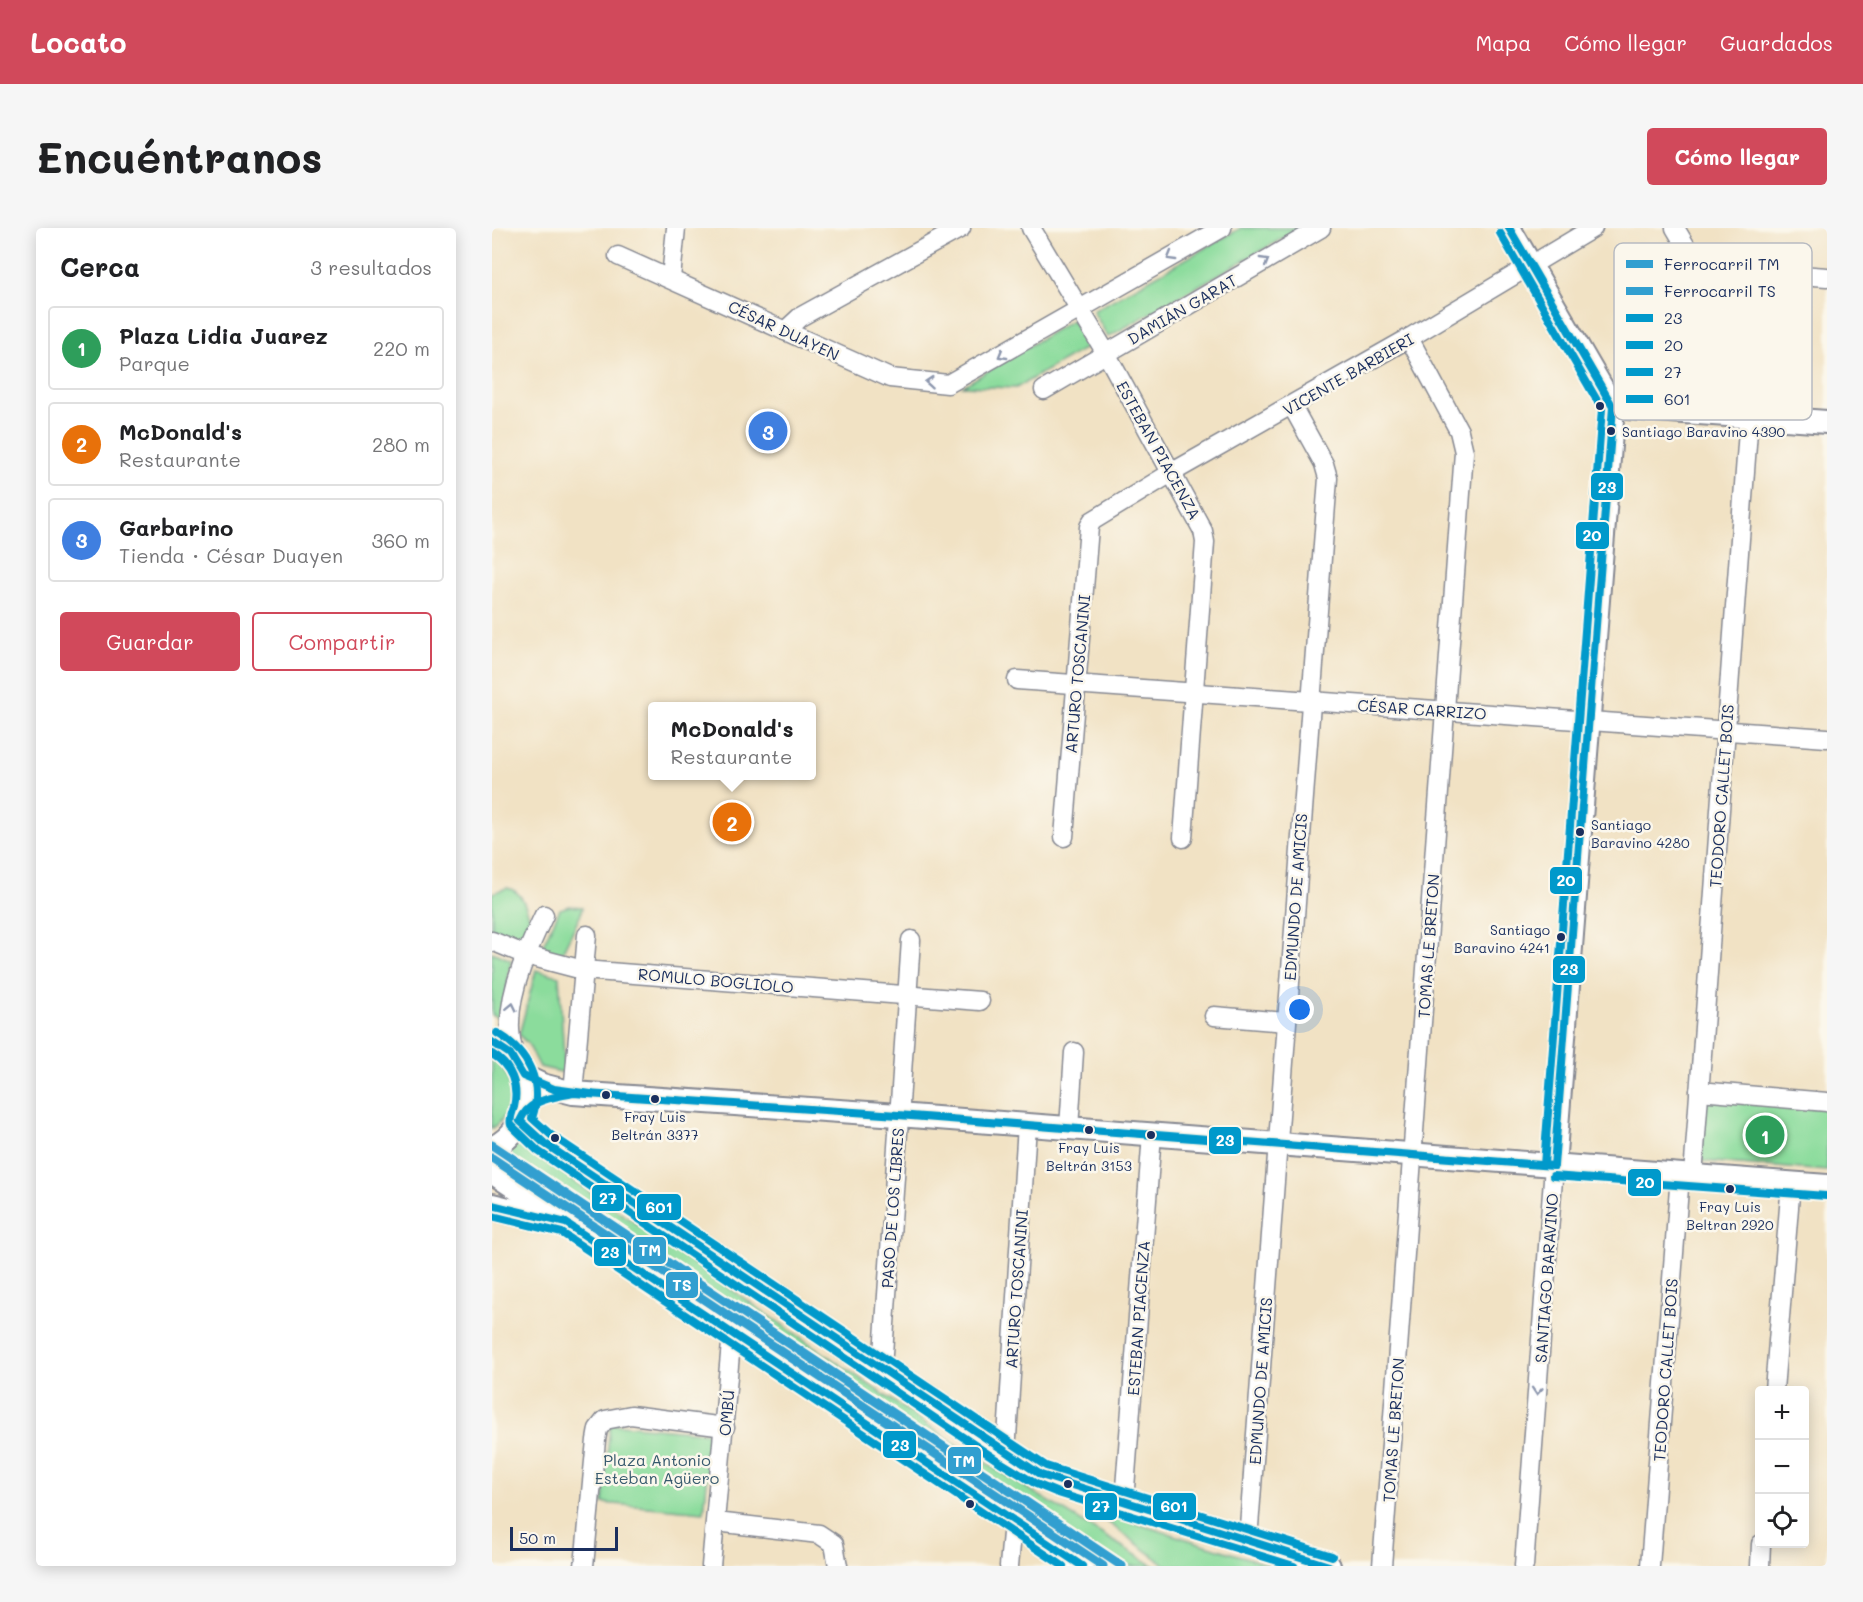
<!DOCTYPE html>
<html lang="es">
<head>
<meta charset="utf-8">
<style>
  :root { --surface:#fff; --page:#f6f6f6; --text:#202124; --muted:#757577; --line:#e0e0e0; --accent:#d1495b }
  body { margin:0; font-family:Mali,sans-serif; background:var(--page); color:var(--text) }
  .controls { position:absolute; right:18px; bottom:18px; display:grid; overflow:hidden; border-radius:6px; box-shadow:0 3px 15px #0003 }
  .controls button { width:54px; height:54px; display:grid; place-items:center; padding:0; border:0; border-bottom:2px solid var(--line); background:var(--surface); color:var(--text); font:30px sans-serif }
  .scale { position:absolute; left:18px; bottom:15px; width:108px; box-sizing:border-box; padding-left:6px; border:3px solid #1b2f5e; border-top:0; font-size:16px; line-height:21px; white-space:nowrap; color:#1b2f5e; -webkit-text-stroke:4px #fbf7ec; paint-order:stroke }
  .you { position:absolute; left:808px; top:782px; width:21px; height:21px; margin:-15px; border:4px solid #fff; border-radius:50%; background:#1a73e8; box-shadow:0 0 0 9px #1a73e833 }
  .badge { display:grid; place-items:center; width:39px; height:39px; border-radius:50%; background:var(--accent); color:#fff; font-size:20px; font-weight:700 }
  .pin { position:absolute; translate:-50% -50%; border:3px solid #fff; box-shadow:0 2px 6px #0006 }
  .popup { position:absolute; left:156px; top:474px; width:168px; height:78px; box-sizing:border-box; display:grid; place-content:center; border-radius:6px; background:var(--surface); filter:drop-shadow(0 2px 4px #0005); font-size:20px; white-space:nowrap; color:var(--muted) }
  .popup b { font-size:22px; color:var(--text) }
  .popup::after { content:''; position:absolute; left:50%; top:100%; margin-left:-12px; border:12px solid transparent; border-top-color:var(--surface) }
  .list { margin:0; padding:0; list-style:none }
  h2 { display:flex; justify-content:space-between; align-items:center; height:78px; margin:0; padding:0 24px; font-size:26px }
  h2 small { font-size:20px; font-weight:400; color:var(--muted) }
  .list li { display:grid; grid-template-columns:39px 1fr auto; gap:18px; align-items:center; box-sizing:border-box; height:84px; margin:0 12px 12px; padding:0 12px; border:2px solid var(--line); border-radius:6px }
  .list b { display:block; font-size:22px; white-space:nowrap }
  .list p { margin:0; font-size:20px; white-space:nowrap; color:var(--muted) }
  .list em { font-size:20px; font-style:normal; color:var(--muted) }
  .actions { display:flex; gap:12px; padding:18px 24px }
  .actions a { flex:1; padding:14px 0; border:2px solid var(--accent); border-radius:6px; text-align:center; font-size:21px; color:var(--accent) }
  .actions .main { background:var(--accent); color:#fff }
  .icon { flex:none; width:33px; height:33px; fill:none; stroke:currentColor; stroke-width:2; stroke-linecap:round; stroke-linejoin:round }
  .map { position:relative; flex:none; width:1335px; height:1338px; overflow:hidden; border-radius:6px }
  header { display:flex; align-items:center; gap:36px; box-sizing:border-box; height:84px; padding:0 30px; background:var(--accent); color:#fff }
  header strong { font-size:28px }
  nav { display:flex; gap:33px; margin-inline-start:auto; font-size:21px }
  .intro { display:flex; align-items:center; justify-content:space-between; box-sizing:border-box; height:144px; padding:0 36px }
  h1 { margin:0; font-size:42px }
  .button { padding:15px 27px; border-radius:6px; background:var(--accent); color:#fff; font-size:21px; font-weight:700 }
  main { display:flex; gap:36px; padding:0 36px }
  aside { flex:1; background:var(--surface); border-radius:6px; box-shadow:0 3px 15px #0003 }
  .map>svg:first-child { display:block }
  .green { fill:#8bdc9c; stroke:#53867d; stroke-width:1.5 }
  .lines { fill:none; stroke-linecap:round; stroke-linejoin:round }
  .minor-casing { stroke:#868891; stroke-width:21 }
  .major-casing { stroke:#868891; stroke-width:26 }
  .minor { stroke:#fff; stroke-width:18 }
  .major { stroke:#fff; stroke-width:22 }
  .bus-1-casing { stroke:#fbf7ec; stroke-width:12 }
  .bus-2-casing { stroke:#fbf7ec; stroke-width:12 }
  .bus-3-casing { stroke:#fbf7ec; stroke-width:12 }
  .bus-4-casing { stroke:#fbf7ec; stroke-width:12 }
  .bus-1 { stroke:#0099cb; stroke-width:8 }
  .bus-2 { stroke:#0099cb; stroke-width:8 }
  .bus-3 { stroke:#0099cb; stroke-width:8 }
  .bus-4 { stroke:#0099cb; stroke-width:8 }
  .rail-1-casing { stroke:#fbf7ec; stroke-width:14 }
  .rail-2-casing { stroke:#fbf7ec; stroke-width:14 }
  .rail-1 { stroke:#319fd0; stroke-width:9 }
  .rail-2 { stroke:#319fd0; stroke-width:9 }
  .oneway { stroke:#8d97ae }
  .bus-dot { fill:#1b2f5e; stroke:#fbf7ec; stroke-width:2 }
  .labels { text-anchor:middle; dominant-baseline:central; stroke-width:5; stroke-linejoin:round; paint-order:stroke }
  .bus-label { font-size:14px; fill:#1b2f5e; stroke:#fbf7ec }
  .street-label { font-size:16px; fill:#1b2f5e; stroke:#fbf7ec }
  .park-label { font-size:16px; fill:#375a6e; stroke:#fbf7ec }
  .key { fill:#fbf7ec; stroke:#b8bbc1; stroke-width:1.5 }
  .key-label { font-size:16px; fill:#1b2f5e }
  .line-badge { stroke:#fbf7ec; stroke-width:2 }
  .badge-label { font-size:16px; text-anchor:middle; font-weight:bold; fill:#fff }
</style>
</head>
<body>
<header>
<strong>Locato</strong>
<nav><a>Mapa</a><a>Cómo llegar</a><a>Guardados</a></nav>
</header>
<div class="intro"><h1>Encuéntranos</h1><a class="button">Cómo llegar</a></div>
<main>
<aside>
<h2>Cerca<small>3 resultados</small></h2>
<ul class="list">
<li><span class="badge" style="background:#2e9e5b">1</span><div><b>Plaza Lidia Juarez</b><p>Parque</p></div><em>220 m</em></li>
<li><span class="badge" style="background:#e8710a">2</span><div><b>McDonald's</b><p>Restaurante</p></div><em>280 m</em></li>
<li><span class="badge" style="background:#3f7fe0">3</span><div><b>Garbarino</b><p>Tienda · César Duayen</p></div><em>360 m</em></li>
</ul>
<div class="actions"><a class="main">Guardar</a><a>Compartir</a></div>
</aside>
<div class="map">
<svg width="1335" height="1338" viewBox="0 0 1335 1338">
  <rect width="100%" height="100%" fill="#fbf7ec"/>
  <filter id="ink" filterUnits="userSpaceOnUse"><feTurbulence type="fractalNoise" baseFrequency=".0167" numOctaves="2"/><feDisplacementMap in="SourceGraphic" scale="12" xChannelSelector="R" yChannelSelector="G"/><feConvolveMatrix kernelMatrix="1 2 1 2 8 2 1 2 1" color-interpolation-filters="sRGB"/></filter>
  <filter id="wash" filterUnits="userSpaceOnUse"><feTurbulence type="fractalNoise" baseFrequency=".008" numOctaves="4" result="noise"/><feDisplacementMap in="SourceGraphic" scale="24" xChannelSelector="R" yChannelSelector="G"/><feGaussianBlur stdDeviation="1.35" result="paint"/><feColorMatrix in="noise" values="0 0 0 0 0 0 0 0 0 0 0 0 0 0 0 0 0 1.4 0 .05"/><feComposite in="paint" operator="in"/></filter>
  <g filter="url(#wash)">
    <rect width="100%" height="100%" fill="#f1e2c4"/>
    <!-- green -->
    <g class="green">
      <path d="M749,0H809L616,109L601,83Z"/>
      <path d="M580,92L597,118L524,160L471,158Z"/>
      <path d="M15,660C31,663 34,680 39,694L28,716L0,701V665Z"/>
      <path d="M77,678L90,679L89,686L68,729L48,723L68,681Z"/>
      <path d="M0,724L19,732L10,792L0,787Z"/>
      <path d="M44,742L67,748L73,845L48,839L36,816L27,807Z"/>
      <path d="M0,831C25,849 25,883 0,901Z"/>
      <path d="M1212,871L1335,880V943L1210,933Z"/>
      <path d="M27,915L465,1217L662,1338H604L2,934Z"/>
      <path d="M118,1196L220,1205L212,1284L111,1275Z"/>
      <path d="M598,1281L781,1338H675Z"/>
    </g>
  </g>
  <g filter="url(#ink)">
    <g class="lines">
      <defs>
        <g id="minor">
          <path d="M539,0L614,125L711,303L713,314L691,610"/>
          <path d="M1183,0L1205,37L1216,40L1335,49"/>
          <path d="M126,28L398,150L456,156L730,0"/>
          <path d="M179,50L184,0"/>
          <path d="M293,103L308,89L469,0"/>
          <path d="M552,162L829,0"/>
          <path d="M525,452L1335,510"/>
          <path d="M572,609L597,299L600,293L679,245L917,110L1101,0"/>
          <path d="M0,713L34,727L91,742L488,773"/>
          <path d="M722,788L794,794"/>
          <path d="M23,833C21,820 17,808 18,795C18,759 37,719 52,687"/>
          <path d="M1207,863L1335,874"/>
          <path d="M81,865L95,707"/>
          <path d="M577,900L582,824"/>
          <path d="M1201,948L1257,189"/>
          <path d="M390,1141L419,712"/>
          <path d="M1282,1162L1299,955"/>
          <path d="M514,1225L535,897"/>
          <path d="M632,1273L660,906"/>
          <path d="M224,1294L327,1306L342,1316L346,1338"/>
          <path d="M756,1312L836,250L832,236L800,178"/>
          <path d="M92,1338L104,1212L106,1201L113,1192L139,1187L233,1199"/>
          <path d="M219,1338L240,1104"/>
          <path d="M517,1338L521,1294"/>
          <path d="M890,1338L972,224L967,203L917,110"/>
          <path d="M1032,1338L1062,938"/>
          <path d="M1158,1338L1188,947"/>
          <path d="M1268,1338L1269,1316"/>
        </g>
        <g id="major">
          <path d="M1017,0L1121,179L1062,938"/>
          <path d="M1121,179L1335,194"/>
          <path d="M0,814C45,835 45,899 0,920"/>
          <path d="M31,848L50,857L81,865L406,887L1335,958"/>
          <path d="M28,893L52,915L549,1247L837,1338"/>
          <path d="M0,944L61,985"/>
          <path d="M0,977L74,995L590,1338"/>
        </g>
      </defs>
      <!-- minor casing -->
      <use href="#minor" class="minor-casing"/>
      <!-- major casing -->
      <use href="#major" class="major-casing"/>
      <!-- minor -->
      <use href="#minor" class="minor"/>
      <!-- major -->
      <use href="#major" class="major"/>
      <defs>
        <g id="bus-1">
          <path d="M1017,0L1121,179L1062,938"/>
          <path d="M0,814L18,826L31,848L62,861L99,866"/>
          <path d="M0,977L74,995L590,1338"/>
          <path d="M837,1338L549,1247L52,915L28,893C37,871 60,870 81,865L406,887L1062,938"/>
        </g>
        <g id="bus-2">
          <path d="M1008,5L1110,181L1052,937"/>
          <path d="M1061,948L1334,968"/>
        </g>
        <g id="bus-3">
          <path d="M0,826C19,837 27,858 22,879C20,886 17,890 19,897L46,923L508,1234L544,1256L566,1265L802,1338"/>
          <path d="M0,988L70,1005L571,1338"/>
        </g>
        <path id="bus-4" d="M5,805C36,823 52,855 40,890L59,907L554,1238L840,1328"/>
      </defs>
      <!-- bus-1 casing -->
      <use href="#bus-1" class="bus-1-casing"/>
      <!-- bus-2 casing -->
      <use href="#bus-2" class="bus-2-casing"/>
      <!-- bus-3 casing -->
      <use href="#bus-3" class="bus-3-casing"/>
      <!-- bus-4 casing -->
      <use href="#bus-4" class="bus-4-casing"/>
      <!-- bus-1 -->
      <use href="#bus-1" class="bus-1"/>
      <!-- bus-2 -->
      <use href="#bus-2" class="bus-2"/>
      <!-- bus-3 -->
      <use href="#bus-3" class="bus-3"/>
      <!-- bus-4 -->
      <use href="#bus-4" class="bus-4"/>
      <defs>
        <path id="rail-1" d="M0,917L630,1338"/>
        <path id="rail-2" d="M0,930L611,1338"/>
      </defs>
      <!-- rail-1 casing -->
      <use href="#rail-1" class="rail-1-casing"/>
      <!-- rail-2 casing -->
      <use href="#rail-2" class="rail-2-casing"/>
      <!-- rail-1 -->
      <use href="#rail-1" class="rail-1"/>
      <!-- rail-2 -->
      <use href="#rail-2" class="rail-2"/>
    </g>
    <!-- one-way arrows -->
    <defs><path id="oneway-chevron" d="M-2-3.5L2.5 0L-2 3.5" fill="none" stroke-width="1.6" stroke-linecap="round" stroke-linejoin="round" transform="scale(1.5)"/></defs>
    <g class="oneway">
      <use href="#oneway-chevron" transform="translate(679 29) rotate(150)"/>
      <use href="#oneway-chevron" transform="translate(773 33) rotate(-30)"/>
      <use href="#oneway-chevron" transform="translate(510 127) rotate(150)"/>
      <use href="#oneway-chevron" transform="translate(437 154) rotate(-176)"/>
      <use href="#oneway-chevron" transform="translate(20 779) rotate(-78)"/>
      <use href="#oneway-chevron" transform="translate(1045 1163) rotate(94)"/>
    </g>
  </g>
  <!-- markers -->
  <g class="bus-dot">
    <circle cx="1108" cy="178" r="5"/>
    <circle cx="1119" cy="203" r="5"/>
    <circle cx="1088" cy="604" r="5"/>
    <circle cx="1069" cy="709" r="5"/>
    <circle cx="114" cy="867" r="5"/>
    <circle cx="163" cy="871" r="5"/>
    <circle cx="597" cy="902" r="5"/>
    <circle cx="659" cy="907" r="5"/>
    <circle cx="63" cy="910" r="5"/>
    <circle cx="1238" cy="961" r="5"/>
    <circle cx="576" cy="1256" r="5"/>
    <circle cx="478" cy="1276" r="5"/>
  </g>
  <g class="labels">
    <!-- bus labels -->
    <g class="bus-label">
      <text x="1130" y="203" text-anchor="start">Santiago Baravino 4390</text>
      <text x="1099" y="596" text-anchor="start">Santiago<tspan x="1099" dy="18">Baravino 4280</tspan></text>
      <text x="1058" y="701" text-anchor="end">Santiago<tspan x="1058" dy="18">Baravino 4241</tspan></text>
      <text x="163" y="888">Fray Luis<tspan x="163" dy="18">Beltrán 3377</tspan></text>
      <text x="597" y="919">Fray Luis<tspan x="597" dy="18">Beltrán 3153</tspan></text>
      <text x="1238" y="978">Fray Luis<tspan x="1238" dy="18">Beltran 2920</tspan></text>
    </g>
    <!-- street labels -->
    <g class="street-label">
      <text transform="translate(690 81) rotate(-30)">DAMIÁN GARAT</text>
      <text transform="translate(292 102) rotate(25)">CÉSAR DUAYEN</text>
      <text transform="translate(856 146) rotate(-30)">VICENTE BARBIERI</text>
      <text transform="translate(667 222) rotate(61)">ESTEBAN PIACENZA</text>
      <text transform="translate(585 446) rotate(-85)">ARTURO TOSCANINI</text>
      <text transform="translate(930 481) rotate(4)">CÉSAR CARRIZO</text>
      <text transform="translate(1229 568) rotate(-86)">TEODORO CALLET BOIS</text>
      <text transform="translate(803 669) rotate(-86)">EDMUNDO DE AMICIS</text>
      <text transform="translate(936 718) rotate(-86)">TOMAS LE BRETON</text>
      <text transform="translate(224 752) rotate(5)">ROMULO BOGLIOLO</text>
      <text transform="translate(400 980) rotate(-86)">PASO DE LOS LIBRES</text>
      <text transform="translate(1054 1050) rotate(-86)">SANTIAGO BARAVINO</text>
      <text transform="translate(524 1061) rotate(-86)">ARTURO TOSCANINI</text>
      <text transform="translate(646 1090) rotate(-86)">ESTEBAN PIACENZA</text>
      <text transform="translate(1173 1142) rotate(-86)">TEODORO CALLET BOIS</text>
      <text transform="translate(768 1153) rotate(-86)">EDMUNDO DE AMICIS</text>
      <text transform="translate(234 1185) rotate(-85)">OMBÚ</text>
      <text transform="translate(901 1202) rotate(-86)">TOMAS LE BRETON</text>
    </g>
    <!-- park labels -->
    <g class="park-label">
      <text x="165" y="1231">Plaza Antonio<tspan x="165" dy="18">Esteban Agüero</tspan></text>
    </g>
  </g>
  <!-- legend -->
  <rect x="1122" y="15" width="198" height="177" rx="9" class="key"/>
  <rect x="1134" y="32" width="27" height="8" fill="#319fd0"/>
  <rect x="1134" y="59" width="27" height="8" fill="#319fd0"/>
  <rect x="1134" y="86" width="27" height="8" fill="#0099cb"/>
  <rect x="1134" y="113" width="27" height="8" fill="#0099cb"/>
  <rect x="1134" y="140" width="27" height="8" fill="#0099cb"/>
  <rect x="1134" y="167" width="27" height="8" fill="#0099cb"/>
  <g class="key-label">
    <text x="1172" y="42">Ferrocarril TM</text>
    <text x="1172" y="69">Ferrocarril TS</text>
    <text x="1172" y="96">23</text>
    <text x="1172" y="123">20</text>
    <text x="1172" y="150">27</text>
    <text x="1172" y="177">601</text>
  </g>
  <g class="line-badge">
    <rect x="1098" y="244" width="34" height="29" rx="6" fill="#0099cb"/>
    <rect x="1083" y="293" width="35" height="29" rx="6" fill="#0099cb"/>
    <rect x="1057" y="638" width="34" height="29" rx="6" fill="#0099cb"/>
    <rect x="1060" y="727" width="34" height="29" rx="6" fill="#0099cb"/>
    <rect x="716" y="898" width="34" height="29" rx="6" fill="#0099cb"/>
    <rect x="1135" y="940" width="35" height="29" rx="6" fill="#0099cb"/>
    <rect x="99" y="956" width="34" height="28" rx="6" fill="#0099cb"/>
    <rect x="144" y="965" width="46" height="28" rx="6" fill="#0099cb"/>
    <rect x="140" y="1008" width="35" height="29" rx="6" fill="#319fd0"/>
    <rect x="101" y="1010" width="34" height="29" rx="6" fill="#0099cb"/>
    <rect x="173" y="1043" width="34" height="28" rx="6" fill="#319fd0"/>
    <rect x="390" y="1202" width="35" height="29" rx="6" fill="#0099cb"/>
    <rect x="455" y="1218" width="35" height="29" rx="6" fill="#319fd0"/>
    <rect x="592" y="1264" width="34" height="29" rx="6" fill="#0099cb"/>
    <rect x="660" y="1264" width="45" height="29" rx="6" fill="#0099cb"/>
  </g>
  <g class="badge-label">
    <text x="1115" y="265">23</text>
    <text x="1100" y="313">20</text>
    <text x="1074" y="658">20</text>
    <text x="1077" y="747">23</text>
    <text x="733" y="918">23</text>
    <text x="1153" y="960">20</text>
    <text x="116" y="976">27</text>
    <text x="167" y="985">601</text>
    <text x="158" y="1028">TM</text>
    <text x="118" y="1030">23</text>
    <text x="190" y="1063">TS</text>
    <text x="408" y="1223">23</text>
    <text x="472" y="1239">TM</text>
    <text x="609" y="1284">27</text>
    <text x="682" y="1284">601</text>
  </g>
</svg>
<div class="controls">
<button>+</button>
<button>−</button>
<button><svg class="icon" aria-label="locate" viewBox="0 0 24 24"><circle cx="12" cy="12" r="6"/><path d="M12 2v4M12 18v4M2 12h4M18 12h4"/></svg></button>
</div>
<div class="scale">50 m</div>
<div class="you"></div>
<div class="pin badge" style="left:1273px;top:907px;background:#2e9e5b">1</div>
<div class="pin badge" style="left:240px;top:594px;background:#e8710a">2</div>
<div class="popup"><b>McDonald's</b>Restaurante</div>
<div class="pin badge" style="left:276px;top:203px;background:#3f7fe0">3</div>
</div>
</main>
</body>
</html>
